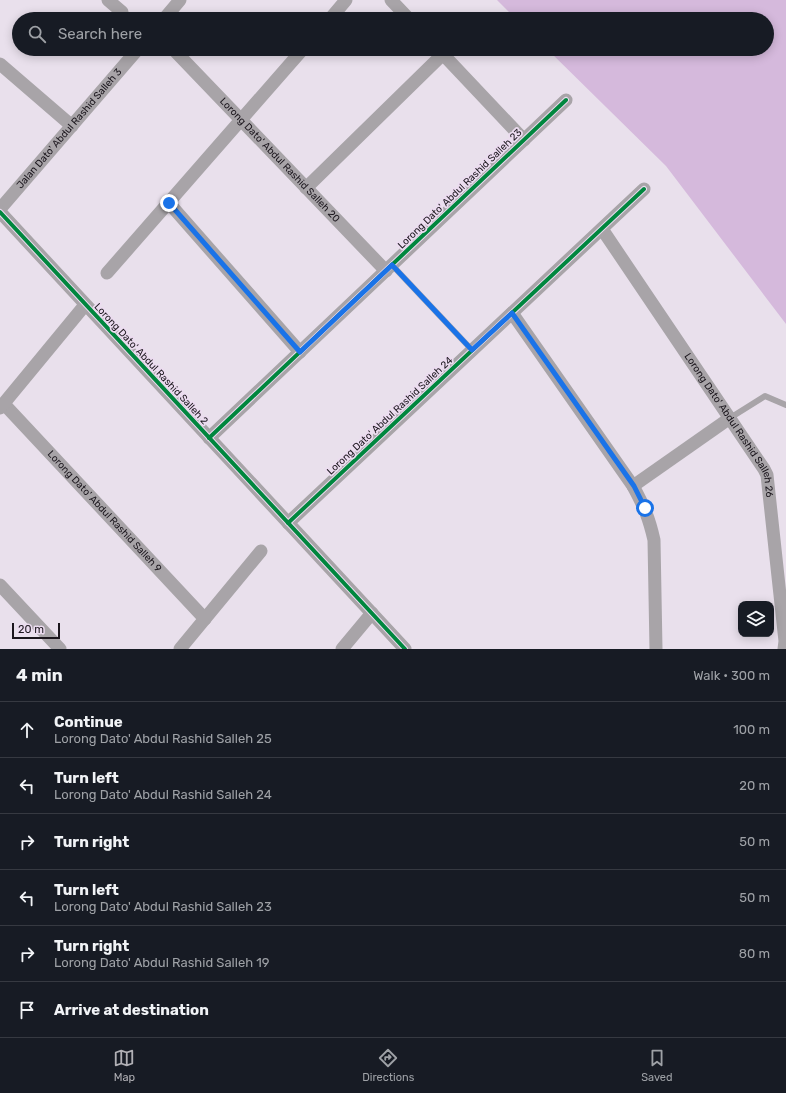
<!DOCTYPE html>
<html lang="en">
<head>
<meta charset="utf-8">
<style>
  :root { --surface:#171b24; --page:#242831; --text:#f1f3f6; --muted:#9ea1a6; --line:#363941; --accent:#b1b0b5 }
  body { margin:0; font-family:Rubik,sans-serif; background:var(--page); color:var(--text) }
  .controls { position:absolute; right:12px; bottom:12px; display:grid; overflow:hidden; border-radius:8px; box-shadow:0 2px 10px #0003 }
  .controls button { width:36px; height:36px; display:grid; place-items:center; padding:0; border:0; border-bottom:1px solid var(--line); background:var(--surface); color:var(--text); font:20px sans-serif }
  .scale { position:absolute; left:12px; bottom:10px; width:48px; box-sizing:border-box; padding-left:4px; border:2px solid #1b161d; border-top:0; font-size:11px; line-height:14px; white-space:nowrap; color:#1b161d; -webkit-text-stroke:3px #ecdcf0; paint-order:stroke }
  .stop { position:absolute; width:12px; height:12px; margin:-9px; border:3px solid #1a73e8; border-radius:50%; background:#fff }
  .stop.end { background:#1a73e8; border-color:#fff; box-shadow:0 1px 4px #0008 }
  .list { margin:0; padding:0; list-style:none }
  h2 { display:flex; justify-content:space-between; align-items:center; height:52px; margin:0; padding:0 16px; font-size:17px }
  h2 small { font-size:13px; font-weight:400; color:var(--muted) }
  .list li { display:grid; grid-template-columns:26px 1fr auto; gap:12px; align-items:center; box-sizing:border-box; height:56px; padding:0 16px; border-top:1px solid var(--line) }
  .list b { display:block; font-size:15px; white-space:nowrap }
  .list p { margin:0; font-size:13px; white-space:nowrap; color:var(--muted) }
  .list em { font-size:13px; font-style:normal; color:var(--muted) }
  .icon { flex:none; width:22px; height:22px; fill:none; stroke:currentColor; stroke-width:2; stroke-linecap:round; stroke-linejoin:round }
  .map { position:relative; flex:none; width:786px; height:649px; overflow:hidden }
  .search { position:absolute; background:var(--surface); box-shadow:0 2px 10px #0003; left:12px; right:12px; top:12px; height:44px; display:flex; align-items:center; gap:10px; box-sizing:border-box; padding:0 14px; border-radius:22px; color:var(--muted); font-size:15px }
  .sheet { height:388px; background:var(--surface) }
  nav { display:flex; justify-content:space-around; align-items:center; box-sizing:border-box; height:56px; border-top:1px solid var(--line); background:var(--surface); font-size:11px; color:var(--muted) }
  nav a { display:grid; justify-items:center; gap:2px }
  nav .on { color:var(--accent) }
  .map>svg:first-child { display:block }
  .forest { fill:#d5b9dc }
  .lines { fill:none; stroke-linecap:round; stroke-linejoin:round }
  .lane { stroke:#a8a4a8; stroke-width:6 }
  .street { stroke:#a8a4a8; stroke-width:13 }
  .cycleway-casing { stroke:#ecdcf0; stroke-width:6 }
  .cycleway { stroke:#00873e; stroke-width:4 }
  .route { stroke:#1a73e8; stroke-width:5 }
  .labels { text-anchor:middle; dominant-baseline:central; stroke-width:3.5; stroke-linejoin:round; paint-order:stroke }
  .street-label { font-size:10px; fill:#1b161d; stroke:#ecdcf0 }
</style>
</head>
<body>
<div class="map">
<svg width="786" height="649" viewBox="0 0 786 649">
  <rect width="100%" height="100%" fill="#e9e0ec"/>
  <!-- forest -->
  <path class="forest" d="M497,0H786V324L666,166L547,49H767V19H516Z"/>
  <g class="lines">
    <!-- lane -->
    <g class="lane">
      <path d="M392,265L472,350"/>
      <path d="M730,418L765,396L786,405"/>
    </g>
    <!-- street -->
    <g class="street">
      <path d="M108,0L122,12"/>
      <path d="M391,0L409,19"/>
      <path d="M164,19L180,0"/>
      <path d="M330,19L346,0"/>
      <path id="s1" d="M173,49L386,271"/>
      <path d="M438,49L524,140"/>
      <path d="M0,64L72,126"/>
      <path d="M306,188L443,54"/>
      <path d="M169,203L300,352"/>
      <path id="s2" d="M0,209L138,49"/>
      <path d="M0,212L405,649"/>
      <path id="s3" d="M602,229L764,469L767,475L785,641L784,649"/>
      <path d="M107,273L303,49"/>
      <path d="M512,313L633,486C644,506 649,518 654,540L656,649"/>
      <path id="s4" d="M4,404L205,619"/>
      <path d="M0,408L85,305"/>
      <path d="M209,438L566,100"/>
      <path d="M633,486L730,418"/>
      <path d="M288,523L644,189"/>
      <path d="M0,585L60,649"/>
      <path d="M180,649L261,551"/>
      <path d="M342,649L372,613"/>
    </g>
    <defs>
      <g id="cycleway">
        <path d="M0,212L405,649"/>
        <path d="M209,438L566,100"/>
        <path d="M288,523L644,189"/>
      </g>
    </defs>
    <!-- cycleway casing -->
    <use href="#cycleway" class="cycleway-casing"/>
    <!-- cycleway -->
    <use href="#cycleway" class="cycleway"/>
  </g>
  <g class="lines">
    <!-- route -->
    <path class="route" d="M169,203L300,352L392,265L472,350L512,313L634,486L645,508"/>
  </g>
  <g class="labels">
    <!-- street labels -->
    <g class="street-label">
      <text stroke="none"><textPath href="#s2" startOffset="106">Jalan Dato' Abdul Rashid Salleh 3</textPath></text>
      <text stroke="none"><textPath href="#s1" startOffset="154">Lorong Dato' Abdul Rashid Salleh 20</textPath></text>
      <text transform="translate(460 189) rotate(-44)">Lorong Dato' Abdul Rashid Salleh 23</text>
      <text transform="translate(151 364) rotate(47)">Lorong Dato' Abdul Rashid Salleh 2</text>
      <text transform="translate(390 416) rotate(-43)">Lorong Dato' Abdul Rashid Salleh 24</text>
      <text stroke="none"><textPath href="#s3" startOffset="235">Lorong Dato' Abdul Rashid Salleh 26</textPath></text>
      <text stroke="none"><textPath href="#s4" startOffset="147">Lorong Dato' Abdul Rashid Salleh 9</textPath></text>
    </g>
  </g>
</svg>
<div class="controls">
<button><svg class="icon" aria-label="layers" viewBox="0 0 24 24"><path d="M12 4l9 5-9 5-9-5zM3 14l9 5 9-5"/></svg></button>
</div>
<div class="scale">20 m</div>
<div class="stop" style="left:645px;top:508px"></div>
<div class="stop end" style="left:169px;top:203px"></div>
<div class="search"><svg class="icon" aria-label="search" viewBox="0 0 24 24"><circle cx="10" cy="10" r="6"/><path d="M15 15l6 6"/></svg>Search here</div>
</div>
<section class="sheet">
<h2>4 min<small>Walk · 300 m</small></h2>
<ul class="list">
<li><svg class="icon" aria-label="ahead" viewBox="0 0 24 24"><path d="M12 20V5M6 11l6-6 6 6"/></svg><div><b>Continue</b><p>Lorong Dato' Abdul Rashid Salleh 25</p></div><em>100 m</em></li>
<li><svg class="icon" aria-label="left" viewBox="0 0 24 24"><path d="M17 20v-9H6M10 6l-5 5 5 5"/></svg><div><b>Turn left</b><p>Lorong Dato' Abdul Rashid Salleh 24</p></div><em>20 m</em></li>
<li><svg class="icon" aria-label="right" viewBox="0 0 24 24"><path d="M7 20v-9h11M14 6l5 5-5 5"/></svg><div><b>Turn right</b></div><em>50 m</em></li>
<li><svg class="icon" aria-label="left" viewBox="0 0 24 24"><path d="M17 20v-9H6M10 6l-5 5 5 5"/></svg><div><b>Turn left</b><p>Lorong Dato' Abdul Rashid Salleh 23</p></div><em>50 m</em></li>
<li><svg class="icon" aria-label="right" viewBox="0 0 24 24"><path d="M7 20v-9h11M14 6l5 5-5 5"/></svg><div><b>Turn right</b><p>Lorong Dato' Abdul Rashid Salleh 19</p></div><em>80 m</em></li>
<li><svg class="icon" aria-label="arrive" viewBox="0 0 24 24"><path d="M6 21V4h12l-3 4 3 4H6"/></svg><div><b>Arrive at destination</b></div></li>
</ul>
</section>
<nav>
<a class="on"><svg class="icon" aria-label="map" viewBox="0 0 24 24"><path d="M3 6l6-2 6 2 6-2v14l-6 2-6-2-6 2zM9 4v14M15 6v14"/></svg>Map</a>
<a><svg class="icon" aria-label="directions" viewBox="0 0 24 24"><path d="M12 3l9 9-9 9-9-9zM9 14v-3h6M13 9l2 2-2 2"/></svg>Directions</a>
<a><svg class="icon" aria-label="saved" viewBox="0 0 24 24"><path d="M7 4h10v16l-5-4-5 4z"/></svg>Saved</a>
</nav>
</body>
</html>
